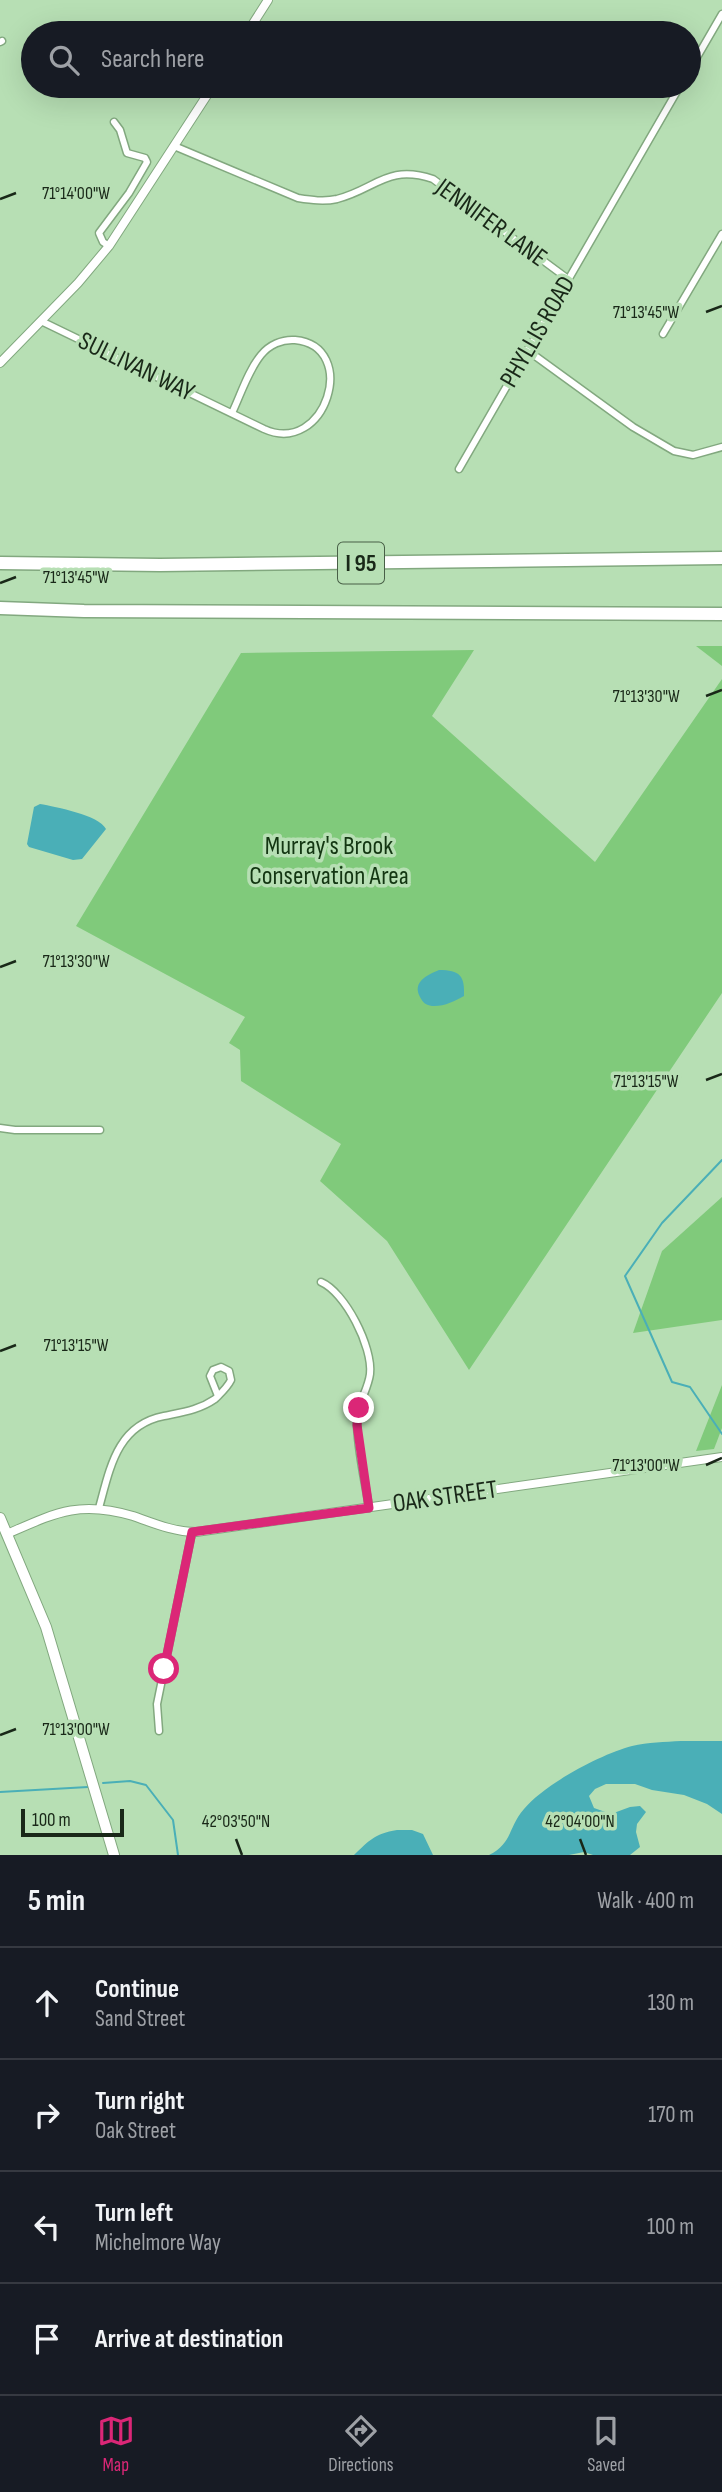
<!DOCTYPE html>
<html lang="en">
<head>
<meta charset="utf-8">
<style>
  :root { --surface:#171b24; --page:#20242c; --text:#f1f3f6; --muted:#9ea1a6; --line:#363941; --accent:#db2777 }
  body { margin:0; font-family:"Sofia Sans Condensed",sans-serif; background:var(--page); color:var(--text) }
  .scale { position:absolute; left:21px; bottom:18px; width:103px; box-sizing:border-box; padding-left:7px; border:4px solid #192818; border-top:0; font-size:19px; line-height:24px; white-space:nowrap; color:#192818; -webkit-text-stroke:5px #b7dfb4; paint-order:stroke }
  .stop { position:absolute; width:21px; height:21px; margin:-16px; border:5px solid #db2777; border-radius:50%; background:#fff }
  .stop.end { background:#db2777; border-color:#fff; box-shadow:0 2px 7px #0008 }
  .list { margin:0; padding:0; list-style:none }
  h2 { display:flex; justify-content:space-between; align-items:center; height:91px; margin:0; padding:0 28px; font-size:30px }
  h2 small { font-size:23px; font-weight:400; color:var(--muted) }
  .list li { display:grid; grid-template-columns:46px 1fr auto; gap:21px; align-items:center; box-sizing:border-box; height:112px; padding:0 28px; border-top:2px solid var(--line) }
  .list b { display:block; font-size:26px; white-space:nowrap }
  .list p { margin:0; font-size:23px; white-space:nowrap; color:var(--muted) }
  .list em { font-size:23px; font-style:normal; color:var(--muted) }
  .icon { flex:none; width:38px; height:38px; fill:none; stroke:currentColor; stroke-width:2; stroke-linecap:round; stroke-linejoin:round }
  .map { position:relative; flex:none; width:722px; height:1855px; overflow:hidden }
  .search { position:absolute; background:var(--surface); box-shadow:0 7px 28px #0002; left:21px; right:21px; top:21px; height:77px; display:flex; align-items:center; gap:18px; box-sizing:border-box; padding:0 24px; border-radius:38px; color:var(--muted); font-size:26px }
  .sheet { height:539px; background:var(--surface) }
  nav { display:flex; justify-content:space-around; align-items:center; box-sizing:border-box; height:98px; border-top:2px solid var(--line); background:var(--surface); font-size:19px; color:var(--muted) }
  nav a { display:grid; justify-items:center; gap:4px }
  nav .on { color:var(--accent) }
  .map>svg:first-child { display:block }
  .green { fill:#80ca7b }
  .water { fill:#4aafb7 }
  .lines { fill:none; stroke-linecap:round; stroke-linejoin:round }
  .stream { stroke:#4aafb7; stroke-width:2 }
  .minor-casing { stroke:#82a87f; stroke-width:9 }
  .tertiary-casing { stroke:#82a87f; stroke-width:10 }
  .secondary-casing { stroke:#82a87f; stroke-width:12 }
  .motorway-casing { stroke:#82a87f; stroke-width:15 }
  .minor { stroke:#fff; stroke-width:6 }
  .tertiary { stroke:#fff; stroke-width:8 }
  .secondary { stroke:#fff; stroke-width:10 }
  .motorway { stroke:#fff; stroke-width:12 }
  .route { stroke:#db2777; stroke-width:9 }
  .ticks { fill:none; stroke:#192818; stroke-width:2.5 }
  .labels { text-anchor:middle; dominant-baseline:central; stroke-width:7; stroke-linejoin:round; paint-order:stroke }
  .shield { fill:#b7dfb4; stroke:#485f47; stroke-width:2 }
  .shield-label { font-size:24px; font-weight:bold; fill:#192818 }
  .street-label { font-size:26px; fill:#192818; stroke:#b7dfb4 }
  .park-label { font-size:26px; fill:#133612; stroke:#b7dfb4 }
  .ticks-label { font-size:18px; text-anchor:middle; fill:#192818; stroke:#b7dfb4; stroke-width:7; stroke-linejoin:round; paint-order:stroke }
</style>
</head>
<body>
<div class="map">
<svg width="722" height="1855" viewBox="0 0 722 1855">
  <rect width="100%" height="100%" fill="#b7dfb4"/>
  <!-- green -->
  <g class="green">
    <path d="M696,646H722V666Z"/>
    <path d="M474,650L432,716L595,862L722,679V993L469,1370L387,1241L320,1181L341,1144L241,1081L240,1050L229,1043L245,1017L76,926L241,653Z"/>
    <path d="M722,1197V1320L633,1333L662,1251Z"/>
    <path d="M722,1385V1428L714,1449L696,1451Z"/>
  </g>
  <!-- water -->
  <g class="water">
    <path d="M40,804C56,807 99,815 106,829L82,859L73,860L29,847L27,844L34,807Z"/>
    <path d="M439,970C460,970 465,976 464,996C455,1001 443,1007 432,1006C426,1005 423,1003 420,997C412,982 427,975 439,970Z"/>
    <path d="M681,1741H722V1814L707,1804L684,1795L652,1790L635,1784H606L595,1789L589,1796L594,1808L611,1814L630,1807L640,1806L646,1812L637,1824L636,1832L640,1847L630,1855H593L584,1852L569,1855H489C513,1843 508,1827 524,1809C545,1784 601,1754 632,1746C648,1742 665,1742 681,1741Z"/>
    <path d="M397,1830H412L423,1834L433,1855H354C370,1840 374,1834 397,1830Z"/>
  </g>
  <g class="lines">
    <!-- stream -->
    <g class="stream">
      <path d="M722,1160L662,1223L625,1276L672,1382L690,1387L722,1434"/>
      <path d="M103,1783L130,1781L146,1785L173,1820L178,1855"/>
      <path d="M0,1792L88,1787"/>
    </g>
    <defs>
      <g id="minor">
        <path d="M0,42L2,41"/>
        <path d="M689,71L722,14"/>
        <path d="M174,146L298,198C311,200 324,202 337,199C376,189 387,164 433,179L568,279"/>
        <path d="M109,246L103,242L99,233L129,193L147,162L145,158L127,153L120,130L114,122"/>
        <path d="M41,321L264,429C326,457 360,346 295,340C282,339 269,345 261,355C248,371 241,394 232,413"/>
        <path d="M663,334L722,234"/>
        <path d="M527,350L633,427L674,451L693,455L722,447"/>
        <path d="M459,469L680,86"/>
        <path d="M0,1128L15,1130H100"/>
        <path d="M321,1282C345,1292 373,1347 370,1374C368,1390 357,1404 357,1421C357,1449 365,1480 369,1508"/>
        <path d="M99,1508C110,1468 117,1425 164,1416C183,1412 199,1410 215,1399C221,1393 227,1388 231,1380L229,1371L221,1367L213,1370L210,1376L218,1396"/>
        <path d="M159,1731L157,1704L192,1532"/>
      </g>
      <g id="tertiary">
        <path d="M247,33L268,0"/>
        <path d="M0,363L78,283L109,246L213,86"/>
        <path d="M7,1534C55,1513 79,1500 133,1516C153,1523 174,1532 196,1532L722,1457"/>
      </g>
      <path id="secondary" d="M0,1518L46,1627L114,1855"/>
      <g id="motorway">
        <path d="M0,563L160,565L722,558"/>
        <path d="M0,608L84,611L722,614"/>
      </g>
    </defs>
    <!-- minor casing -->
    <use href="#minor" class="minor-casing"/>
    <!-- tertiary casing -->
    <use href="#tertiary" class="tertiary-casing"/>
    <!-- secondary casing -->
    <use href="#secondary" class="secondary-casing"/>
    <!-- motorway casing -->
    <use href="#motorway" class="motorway-casing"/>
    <!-- minor -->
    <use href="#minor" class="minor"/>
    <!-- tertiary -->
    <use href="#tertiary" class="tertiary"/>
    <!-- secondary -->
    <use href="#secondary" class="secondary"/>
    <!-- motorway -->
    <use href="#motorway" class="motorway"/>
  </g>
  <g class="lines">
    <!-- route -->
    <path class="route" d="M164,1669L192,1532L369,1508L357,1425L359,1408"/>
  </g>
  <!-- ticks -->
  <path class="ticks" d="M0,199L16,193M706,312L722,306M0,583L16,577M706,696L722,690M0,967L16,961M706,1080L722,1074M0,1351L16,1345M706,1465L722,1458M0,1735L16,1729M236,1839L242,1855M580,1839L586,1855"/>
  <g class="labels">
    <!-- shield labels -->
    <rect class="shield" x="338" y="542.5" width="46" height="41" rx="5"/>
    <g class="shield-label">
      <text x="361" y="563">I 95</text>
    </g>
    <!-- street labels -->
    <g class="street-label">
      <text transform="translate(491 223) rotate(36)">JENNIFER LANE</text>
      <text transform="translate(538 332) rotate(-60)">PHYLLIS ROAD</text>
      <text transform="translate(136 367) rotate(26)">SULLIVAN WAY</text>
      <text transform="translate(445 1497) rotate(-8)">OAK STREET</text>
    </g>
    <!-- park labels -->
    <g class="park-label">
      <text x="329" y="846">Murray's Brook<tspan x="329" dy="30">Conservation Area</tspan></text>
    </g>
  </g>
  <g class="ticks-label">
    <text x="76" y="199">71°14'00"W</text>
    <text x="646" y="318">71°13'45"W</text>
    <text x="76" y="583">71°13'45"W</text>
    <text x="646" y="702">71°13'30"W</text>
    <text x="76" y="967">71°13'30"W</text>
    <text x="646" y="1087">71°13'15"W</text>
    <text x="76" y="1351">71°13'15"W</text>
    <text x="646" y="1471">71°13'00"W</text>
    <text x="76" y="1735">71°13'00"W</text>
    <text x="236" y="1827">42°03'50"N</text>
    <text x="580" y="1827">42°04'00"N</text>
  </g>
</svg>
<div class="scale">100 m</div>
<div class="stop" style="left:164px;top:1669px"></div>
<div class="stop end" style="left:359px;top:1408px"></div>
<div class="search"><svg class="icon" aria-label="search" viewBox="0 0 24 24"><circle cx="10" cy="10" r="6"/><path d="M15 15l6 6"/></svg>Search here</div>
</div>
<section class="sheet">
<h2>5 min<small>Walk · 400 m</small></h2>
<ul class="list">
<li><svg class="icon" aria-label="ahead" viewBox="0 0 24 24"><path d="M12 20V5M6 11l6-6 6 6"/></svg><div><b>Continue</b><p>Sand Street</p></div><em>130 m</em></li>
<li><svg class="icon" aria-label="right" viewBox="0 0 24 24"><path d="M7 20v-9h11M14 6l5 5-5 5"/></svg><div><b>Turn right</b><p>Oak Street</p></div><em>170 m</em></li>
<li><svg class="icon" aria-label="left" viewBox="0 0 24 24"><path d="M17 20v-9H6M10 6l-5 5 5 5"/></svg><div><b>Turn left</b><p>Michelmore Way</p></div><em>100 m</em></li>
<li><svg class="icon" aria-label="arrive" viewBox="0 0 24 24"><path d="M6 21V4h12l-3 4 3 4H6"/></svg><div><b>Arrive at destination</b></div></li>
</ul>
</section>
<nav>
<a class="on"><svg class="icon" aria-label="map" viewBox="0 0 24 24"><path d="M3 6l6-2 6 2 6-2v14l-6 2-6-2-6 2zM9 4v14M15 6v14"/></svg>Map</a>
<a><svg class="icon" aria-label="directions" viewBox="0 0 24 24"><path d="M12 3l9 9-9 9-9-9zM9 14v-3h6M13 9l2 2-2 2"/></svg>Directions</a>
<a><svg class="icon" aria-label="saved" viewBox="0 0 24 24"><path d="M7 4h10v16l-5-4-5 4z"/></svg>Saved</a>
</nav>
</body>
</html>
